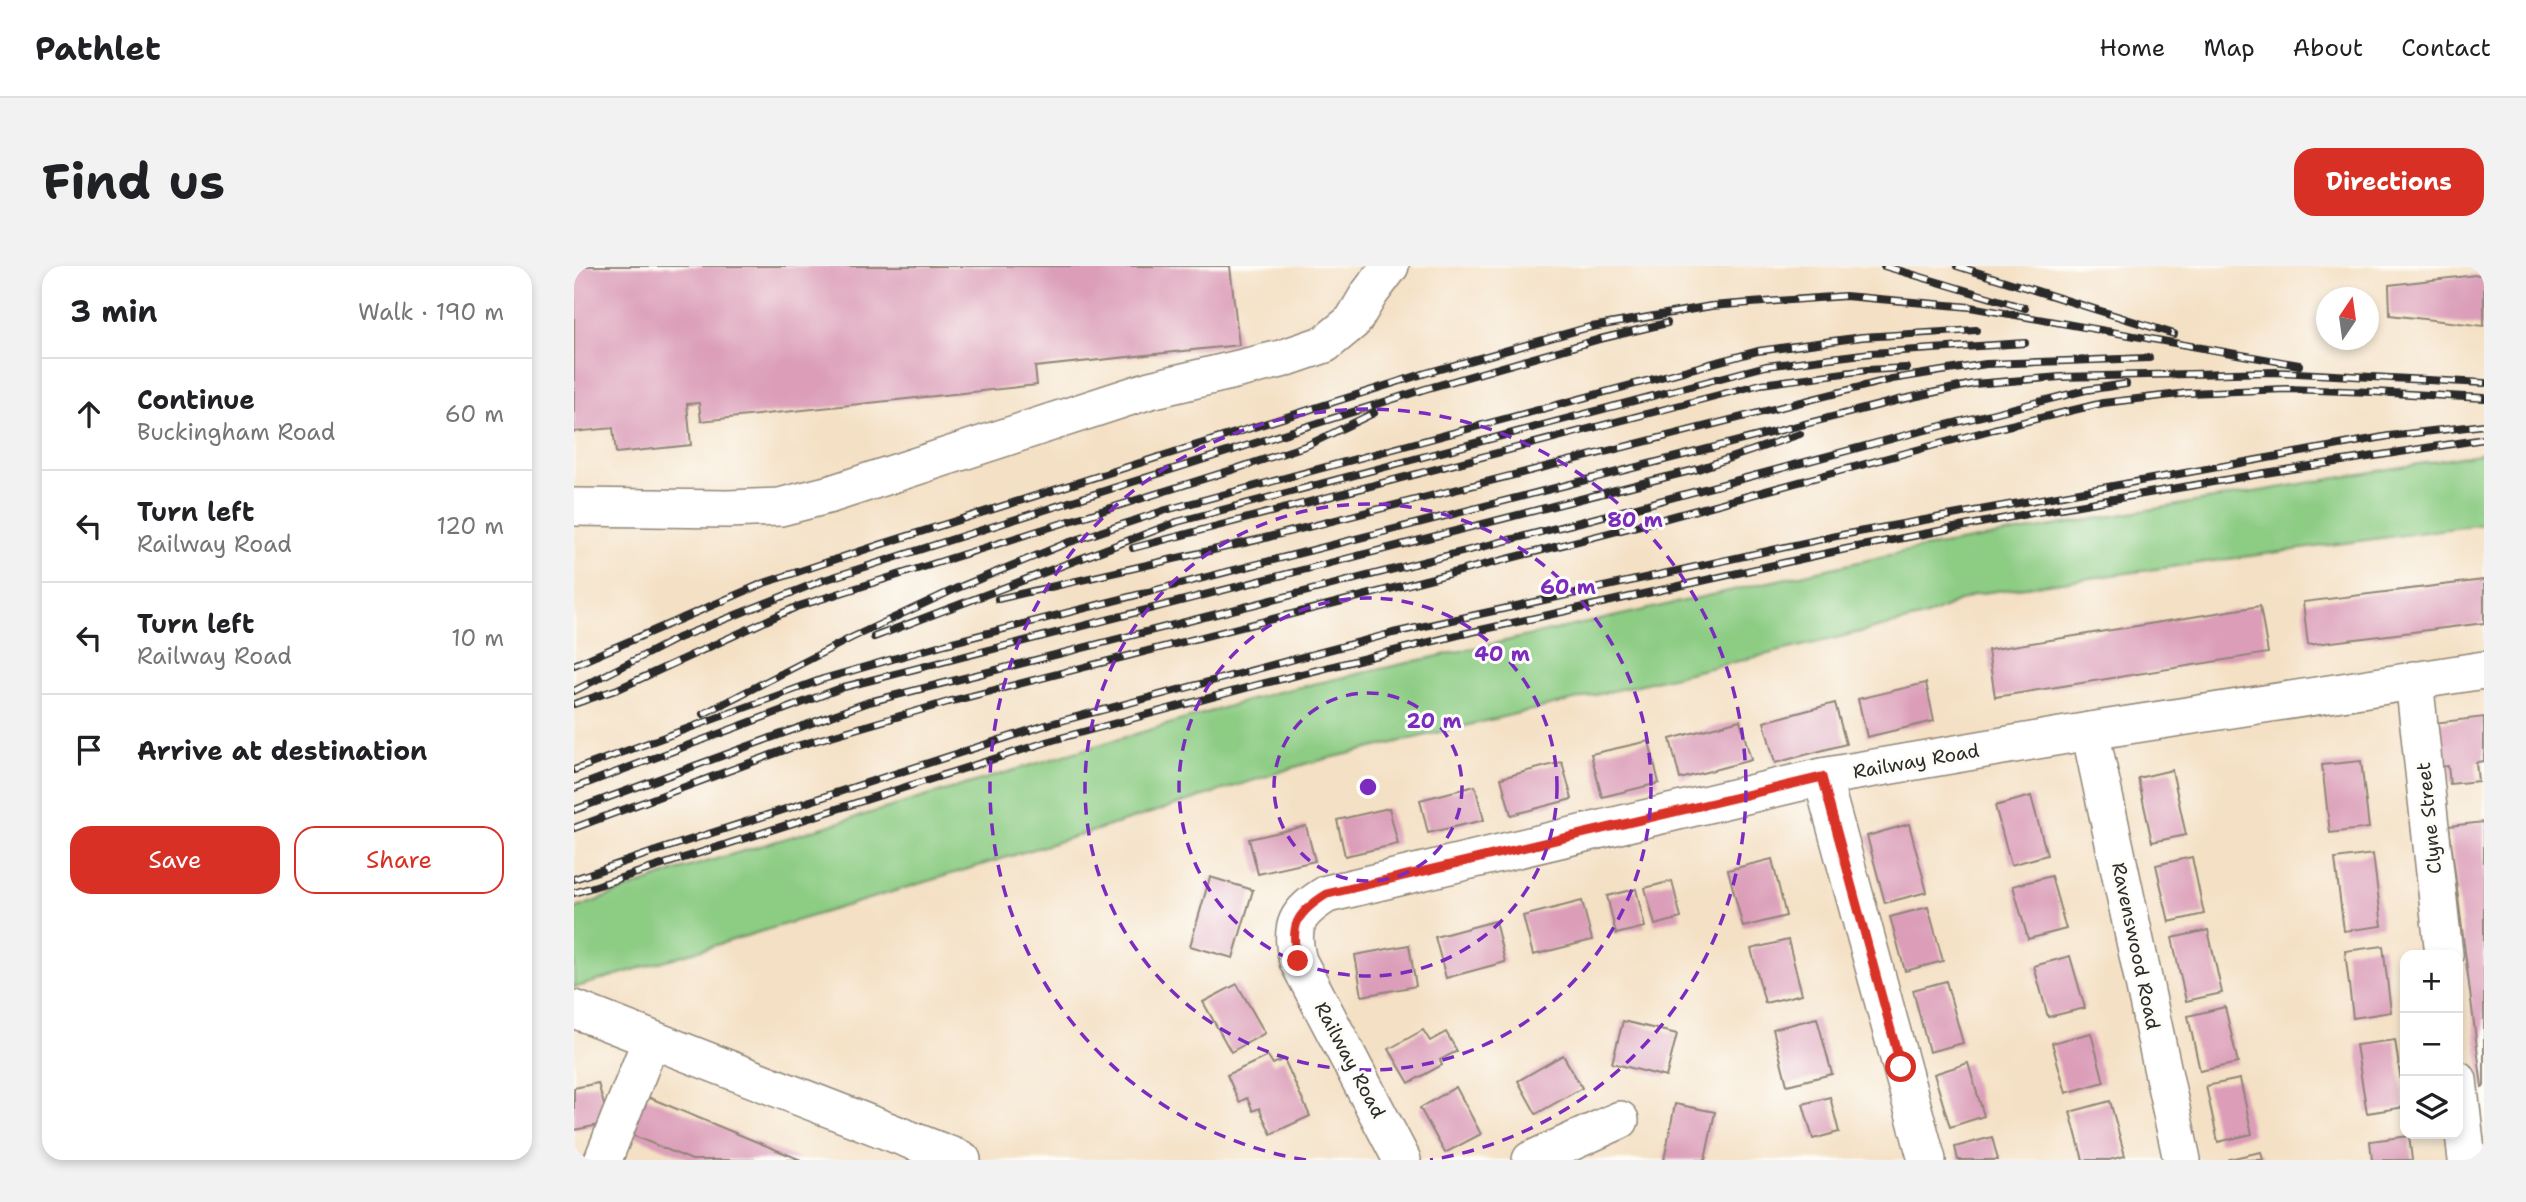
<!DOCTYPE html>
<html lang="en">
<head>
<meta charset="utf-8">
<style>
  :root { --surface:#fff; --page:#f2f2f2; --text:#202124; --muted:#757577; --line:#e0e0e0; --accent:#d93025 }
  body { margin:0; font-family:"Shantell Sans",sans-serif; background:var(--page); color:var(--text) }
  .controls { position:absolute; right:21px; bottom:21px; display:grid; overflow:hidden; border-radius:14px; box-shadow:0 4px 10px #0003 }
  .controls button { width:63px; height:63px; display:grid; place-items:center; padding:0; border:0; border-bottom:2px solid var(--line); background:var(--surface); color:var(--text); font:35px sans-serif }
  .compass { position:absolute; left:1742px; top:21px; width:63px; height:63px; border-radius:50%; background:var(--surface); box-shadow:0 4px 10px #0003; rotate:13deg }
  .stop { position:absolute; width:21px; height:21px; margin:-16px; border:5px solid #d93025; border-radius:50%; background:#fff }
  .stop.end { background:#d93025; border-color:#fff; box-shadow:0 2px 7px #0008 }
  .list { margin:0; padding:0; list-style:none }
  h2 { display:flex; justify-content:space-between; align-items:center; height:91px; margin:0; padding:0 28px; font-size:30px }
  h2 small { font-size:23px; font-weight:400; color:var(--muted) }
  .list li { display:grid; grid-template-columns:46px 1fr auto; gap:21px; align-items:center; box-sizing:border-box; height:112px; padding:0 28px; border-top:2px solid var(--line) }
  .list b { display:block; font-size:26px; white-space:nowrap }
  .list p { margin:0; font-size:23px; white-space:nowrap; color:var(--muted) }
  .list em { font-size:23px; font-style:normal; color:var(--muted) }
  .actions { display:flex; gap:14px; padding:21px 28px }
  .actions a { flex:1; padding:16px 0; border:2px solid var(--accent); border-radius:21px; text-align:center; font-size:24px; color:var(--accent) }
  .actions .main { background:var(--accent); color:#fff }
  .icon { flex:none; width:38px; height:38px; fill:none; stroke:currentColor; stroke-width:2; stroke-linecap:round; stroke-linejoin:round }
  .map { position:relative; flex:none; width:1910px; height:894px; overflow:hidden; border-radius:21px }
  header { display:flex; align-items:center; gap:42px; box-sizing:border-box; height:98px; padding:0 35px; background:var(--surface); border-bottom:2px solid var(--line) }
  header strong { font-size:33px }
  nav { display:flex; gap:38px; margin-inline-start:auto; font-size:24px }
  .intro { display:flex; align-items:center; justify-content:space-between; box-sizing:border-box; height:168px; padding:0 42px }
  h1 { margin:0; font-size:49px }
  .button { padding:18px 32px; border-radius:21px; background:var(--accent); color:#fff; font-size:24px; font-weight:700 }
  main { display:flex; gap:42px; padding:0 42px }
  aside { flex:1; background:var(--surface); border-radius:21px; box-shadow:0 4px 10px #0003 }
  .map>svg:first-child { display:block }
  .green { fill:#8ccc83; stroke:#5c7c57; stroke-width:2 }
  .building { fill:#db9db8 }
  .lines { fill:none; stroke-linecap:round; stroke-linejoin:round }
  .minor-casing { stroke:#908678; stroke-width:40 }
  .minor { stroke:#fff; stroke-width:37 }
  .rail-casing { stroke:#2b2b2b; stroke-width:8 }
  .rail { stroke:#fdfcf7; stroke-width:5; stroke-dasharray:16; stroke-linecap:butt }
  .route { stroke:#d93025; stroke-width:9 }
  .ring { fill:none; stroke:#7b2cbf; stroke-width:3.5; stroke-dasharray:12 9 }
  .labels { text-anchor:middle; dominant-baseline:central; stroke-width:6; stroke-linejoin:round; paint-order:stroke }
  .street-label { font-size:19px; fill:#2b2b2b; stroke:#fdfcf7 }
  .centre { fill:#7b2cbf; stroke:#fdfcf7; stroke-width:3.5 }
  .ring-label { font-size:21px; text-anchor:middle; font-weight:bold; fill:#7b2cbf; stroke:#fdfcf7; stroke-width:6; stroke-linejoin:round; paint-order:stroke }
</style>
</head>
<body>
<header>
<strong>Pathlet</strong>
<nav><a>Home</a><a>Map</a><a>About</a><a>Contact</a></nav>
</header>
<div class="intro"><h1>Find us</h1><a class="button">Directions</a></div>
<main>
<aside>
<h2>3 min<small>Walk · 190 m</small></h2>
<ul class="list">
<li><svg class="icon" aria-label="ahead" viewBox="0 0 24 24"><path d="M12 20V5M6 11l6-6 6 6"/></svg><div><b>Continue</b><p>Buckingham Road</p></div><em>60 m</em></li>
<li><svg class="icon" aria-label="left" viewBox="0 0 24 24"><path d="M17 20v-9H6M10 6l-5 5 5 5"/></svg><div><b>Turn left</b><p>Railway Road</p></div><em>120 m</em></li>
<li><svg class="icon" aria-label="left" viewBox="0 0 24 24"><path d="M17 20v-9H6M10 6l-5 5 5 5"/></svg><div><b>Turn left</b><p>Railway Road</p></div><em>10 m</em></li>
<li><svg class="icon" aria-label="arrive" viewBox="0 0 24 24"><path d="M6 21V4h12l-3 4 3 4H6"/></svg><div><b>Arrive at destination</b></div></li>
</ul>
<div class="actions"><a class="main">Save</a><a>Share</a></div>
</aside>
<div class="map">
<svg width="1910" height="894" viewBox="0 0 1910 894">
  <rect width="100%" height="100%" fill="#fdfcf7"/>
  <filter id="ink" filterUnits="userSpaceOnUse"><feTurbulence type="fractalNoise" baseFrequency=".0143" numOctaves="2"/><feDisplacementMap in="SourceGraphic" scale="14" xChannelSelector="R" yChannelSelector="G"/><feConvolveMatrix kernelMatrix="1 2 1 2 8 2 1 2 1" color-interpolation-filters="sRGB"/></filter>
  <filter id="wash" filterUnits="userSpaceOnUse"><feTurbulence type="fractalNoise" baseFrequency=".00686" numOctaves="4" result="noise"/><feDisplacementMap in="SourceGraphic" scale="28" xChannelSelector="R" yChannelSelector="G"/><feGaussianBlur stdDeviation="1.57" result="paint"/><feColorMatrix in="noise" values="0 0 0 0 0 0 0 0 0 0 0 0 0 0 0 0 0 1.4 0 .05"/><feComposite in="paint" operator="in"/></filter>
  <g filter="url(#wash)">
    <rect width="100%" height="100%" fill="#f4e0c4"/>
    <!-- green -->
    <path class="green" d="M1910,187V258L1401,328L1350,351L731,498L523,564L0,722V643L102,605L699,427L1338,284Z"/>
    <g id="blocks">
      <!-- building -->
      <g class="building">
        <path d="M0,0H656L665,79L461,101L463,119L127,155L125,137L113,138L117,179L42,187L39,162L0,166Z"/>
        <path d="M1910,8V60L1816,49L1815,19Z"/>
        <path d="M1910,314V357L1734,379L1729,336Z"/>
        <path d="M1686,340L1694,387L1421,431L1414,384Z"/>
        <path d="M1352,417L1360,455L1293,471L1284,433Z"/>
        <path d="M1261,437L1272,478L1201,497L1190,456Z"/>
        <path d="M1910,451V495L1902,496L1904,515L1876,518L1874,500L1865,501L1859,457Z"/>
        <path d="M1166,454L1177,494L1106,513L1096,473Z"/>
        <path d="M1075,475L1085,517L1028,531L1017,488Z"/>
        <path d="M1787,495L1795,562L1756,567L1748,499Z"/>
        <path d="M988,496L998,533L937,549L927,512Z"/>
        <path d="M1598,504L1612,569L1578,576L1564,512Z"/>
        <path d="M901,520L910,554L854,567L846,534Z"/>
        <path d="M1457,530L1473,589L1437,599L1421,540Z"/>
        <path d="M815,542L824,578L771,590L763,554Z"/>
        <path d="M1910,556V820L1908,821L1875,560Z"/>
        <path d="M1335,558L1353,626L1311,637L1293,570Z"/>
        <path d="M732,560L741,595L684,608L675,573Z"/>
        <path d="M1799,588L1808,660L1770,665L1761,593Z"/>
        <path d="M1618,591L1630,648L1595,656L1582,599Z"/>
        <path d="M1198,593L1212,650L1169,661L1154,604Z"/>
        <path d="M1477,610L1492,663L1454,673L1439,620Z"/>
        <path d="M636,611L679,624L659,692L616,680Z"/>
        <path d="M1098,615L1107,652L1081,659L1071,622Z"/>
        <path d="M1062,623L1071,661L1042,668L1033,630Z"/>
        <path d="M1008,635L1018,674L959,689L949,650Z"/>
        <path d="M1354,641L1369,695L1331,705L1316,651Z"/>
        <path d="M921,655L931,696L872,712L861,671Z"/>
        <path d="M1634,664L1648,727L1612,735L1598,672Z"/>
        <path d="M1214,674L1228,728L1191,737L1177,683Z"/>
        <path d="M835,679L842,720L788,730L781,689Z"/>
        <path d="M1809,680L1817,746L1779,752L1771,685Z"/>
        <path d="M1496,690L1511,742L1474,751L1460,700Z"/>
        <path d="M1372,715L1389,777L1355,786L1339,724Z"/>
        <path d="M663,718L691,767L657,786L629,736Z"/>
        <path d="M1651,741L1664,797L1626,805L1614,750Z"/>
        <path d="M1243,752L1258,808L1213,819L1199,763Z"/>
        <path d="M1049,755L1103,768L1092,811L1038,797Z"/>
        <path d="M849,764L856,775L872,766L883,785L866,794L868,799L835,817L815,783Z"/>
        <path d="M1517,767L1530,816L1492,827L1478,777Z"/>
        <path d="M1821,774L1831,841L1793,847L1782,779Z"/>
        <path d="M989,789L1008,822L962,848L944,815Z"/>
        <path d="M694,790L699,798L710,793L736,850L697,868L685,842L679,845L673,832L665,836L653,809Z"/>
        <path d="M1394,797L1410,850L1376,861L1360,808Z"/>
        <path d="M1666,813L1678,868L1644,876L1632,820Z"/>
        <path d="M24,817L35,857L0,864V822Z"/>
        <path d="M882,821L907,868L871,887L846,842Z"/>
        <path d="M64,827L227,894H118L48,865Z"/>
        <path d="M1256,831L1265,866L1239,873L1229,838Z"/>
        <path d="M1536,835L1551,890L1535,894H1509L1496,846Z"/>
        <path d="M1101,838L1141,846L1131,894H1090Z"/>
        <path d="M1835,870L1838,894H1798L1796,875Z"/>
        <path d="M1418,871L1424,894H1384L1381,881Z"/>
        <path d="M1687,886L1689,894H1655V893Z"/>
      </g>
    </g>
  </g>
  <g filter="url(#ink)">
    <use href="#blocks" fill-opacity="0" stroke="#908678" stroke-width="2"/>
    <g class="lines">
      <defs>
        <g id="minor">
          <path d="M0,241L153,243L206,241L257,228L576,124L707,93L751,78L779,55L795,28L816,0"/>
          <path d="M1840,414L1870,689"/>
          <path d="M1516,465L1608,894"/>
          <path d="M1248,511L1353,894"/>
          <path d="M0,743L388,894"/>
          <path d="M1884,814L1893,894"/>
          <path d="M29,894L77,774"/>
          <path d="M828,894L724,695C715,660 722,647 753,628L1248,511L1516,465L1910,404"/>
          <path d="M957,894L1046,854"/>
        </g>
      </defs>
      <!-- minor casing -->
      <use href="#minor" class="minor-casing"/>
      <!-- minor -->
      <use href="#minor" class="minor"/>
      <defs>
        <g id="rail">
          <path d="M1310,0L1451,42"/>
          <path d="M1383,0L1600,68"/>
          <path d="M559,282L1187,118L1293,104L1332,102"/>
          <path d="M424,333L683,274L1318,113L1412,98L1575,92"/>
          <path d="M300,371L603,256L1192,100L1297,87L1451,77"/>
          <path d="M0,399L190,317L305,279L852,107L1012,62L1137,40L1271,30L1396,41L1725,99"/>
          <path d="M0,425L104,372L247,315L851,123L1026,73L1093,57"/>
          <path d="M0,438L44,423L222,341L661,203L734,179L800,147"/>
          <path d="M129,448L277,372L381,323L493,277L592,244L1184,85L1288,71L1402,64"/>
          <path d="M0,504L249,413L371,378L1325,134L1399,118L1486,111L1702,106L1910,117"/>
          <path d="M0,522L270,421L1124,203L1226,168"/>
          <path d="M0,544L295,436L1018,253L1336,168L1512,124L1552,118"/>
          <path d="M0,562L216,482L374,436L1078,256L1420,163L1529,137L1614,127L1712,123L1799,126L1910,132"/>
          <path d="M0,613L85,584L472,459L819,367L1262,270L1815,170L1910,159"/>
          <path d="M0,627L479,474L683,419L884,369L1272,283L1458,247L1691,207L1910,173"/>
        </g>
      </defs>
      <!-- rail casing -->
      <use href="#rail" class="rail-casing"/>
      <!-- rail -->
      <use href="#rail" class="rail"/>
    </g>
  </g>
  <g class="lines" filter="url(#ink)">
    <!-- route -->
    <path class="route" d="M724,695C715,660 722,647 753,628L1248,511L1327,801"/>
  </g>
  <!-- distance rings -->
  <g class="ring">
    <circle cx="794" cy="521" r="94"/>
    <circle cx="794" cy="521" r="189"/>
    <circle cx="794" cy="521" r="283"/>
    <path d="M732 894A378 378 0 1 1 856 894"/>
  </g>
  <g class="labels">
    <!-- street labels -->
    <g class="street-label">
      <text transform="translate(1342 495) rotate(-10)">Railway Road</text>
      <text transform="translate(1855 552) rotate(-96)">Clyne Street</text>
      <text transform="translate(1562 680) rotate(78)">Ravenswood Road</text>
      <text transform="translate(776 794) rotate(62)">Railway Road</text>
    </g>
  </g>
  <circle cx="794" cy="521" r="10" class="centre"/>
  <g class="ring-label">
    <text x="1061" y="261">80 m</text>
    <text x="994" y="328">60 m</text>
    <text x="928" y="395">40 m</text>
    <text x="860" y="462">20 m</text>
  </g>
</svg>
<div class="controls">
<button>+</button>
<button>−</button>
<button><svg class="icon" aria-label="layers" viewBox="0 0 24 24"><path d="M12 4l9 5-9 5-9-5zM3 14l9 5 9-5"/></svg></button>
</div>
<svg class="compass" viewBox="-18 -18 36 36"><path d="M0-13l5 13h-10z" fill="#e53935"/><path d="M0 13l5-13h-10z" fill="#757577"/></svg>
<div class="stop" style="left:1327px;top:801px"></div>
<div class="stop end" style="left:724px;top:695px"></div>
</div>
</main>
</body>
</html>
